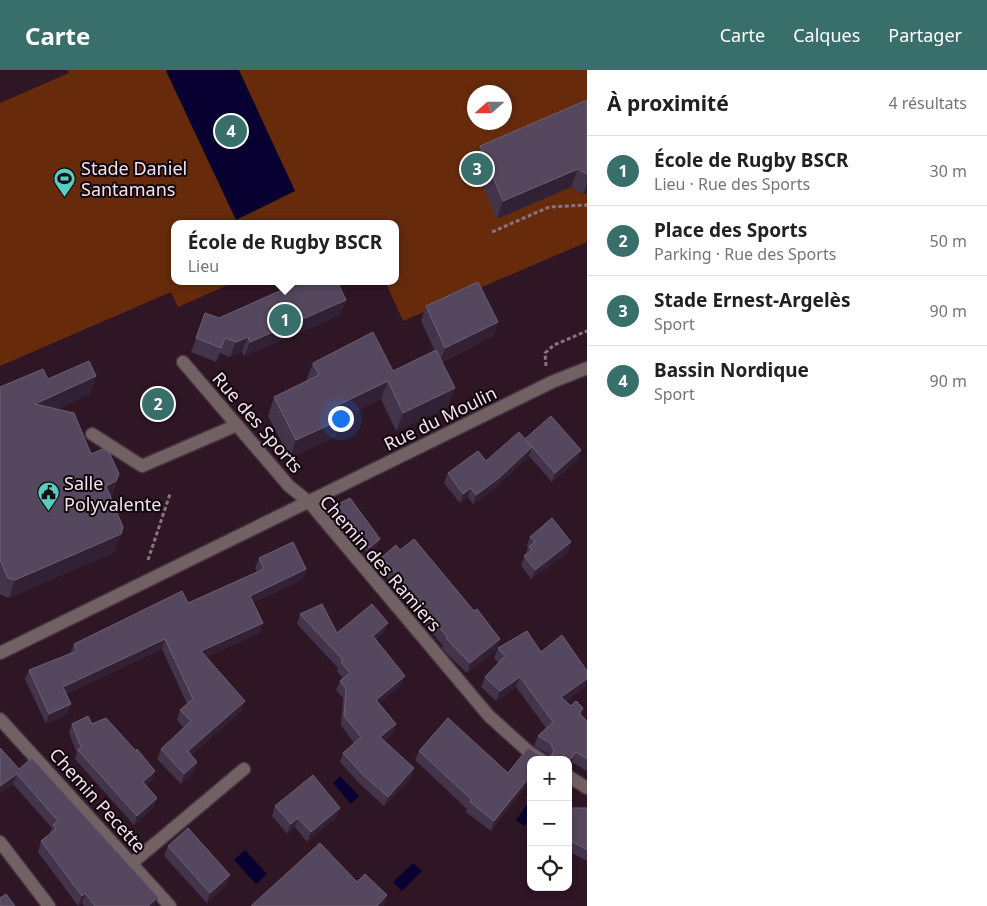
<!DOCTYPE html>
<html lang="fr">
<head>
<meta charset="utf-8">
<style>
  :root { --surface:#fff; --page:#f2f2f2; --text:#202124; --muted:#757577; --line:#e0e0e0; --accent:#396f6b }
  body { margin:0; font-family:"Noto Sans",sans-serif; background:var(--page); color:var(--text) }
  .controls { position:absolute; right:15px; bottom:15px; display:grid; overflow:hidden; border-radius:10px; box-shadow:0 2px 8px #0003 }
  .controls button { width:45px; height:45px; display:grid; place-items:center; padding:0; border:0; border-bottom:1px solid var(--line); background:var(--surface); color:var(--text); font:25px sans-serif }
  .compass { position:absolute; left:467px; top:15px; width:45px; height:45px; border-radius:50%; background:var(--surface); box-shadow:0 2px 8px #0003; rotate:249deg }
  .you { position:absolute; left:340px; top:348px; width:18px; height:18px; margin:-12px; border:4px solid #fff; border-radius:50%; background:#1a73e8; box-shadow:0 0 0 8px #1a73e833 }
  .badge { display:grid; place-items:center; width:32px; height:32px; border-radius:50%; background:var(--accent); color:#fff; font-size:16px; font-weight:700 }
  .pin { position:absolute; translate:-50% -50%; border:2px solid #fff; box-shadow:0 1px 5px #0006 }
  .popup { position:absolute; left:171px; top:150px; width:228px; height:65px; box-sizing:border-box; display:grid; place-content:center; border-radius:10px; background:var(--surface); filter:drop-shadow(0 1px 4px #0005); font-size:16px; white-space:nowrap; color:var(--muted) }
  .popup b { font-size:19px; color:var(--text) }
  .popup::after { content:''; position:absolute; left:50%; top:100%; margin-left:-10px; border:10px solid transparent; border-top-color:var(--surface) }
  .list { margin:0; padding:0; list-style:none }
  h2 { display:flex; justify-content:space-between; align-items:center; height:65px; margin:0; padding:0 20px; font-size:21px }
  h2 small { font-size:16px; font-weight:400; color:var(--muted) }
  .list li { display:grid; grid-template-columns:32px 1fr auto; gap:15px; align-items:center; box-sizing:border-box; height:70px; padding:0 20px; border-top:1px solid var(--line) }
  .list b { display:block; font-size:19px; white-space:nowrap }
  .list p { margin:0; font-size:16px; white-space:nowrap; color:var(--muted) }
  .list em { font-size:16px; font-style:normal; color:var(--muted) }
  .icon { flex:none; width:28px; height:28px; fill:none; stroke:currentColor; stroke-width:2; stroke-linecap:round; stroke-linejoin:round }
  .map { position:relative; flex:none; width:587px; height:836px; overflow:hidden }
  header { display:flex; align-items:center; gap:30px; box-sizing:border-box; height:70px; padding:0 25px; background:var(--accent); color:#fff }
  header strong { font-size:24px }
  nav { display:flex; gap:28px; margin-inline-start:auto; font-size:18px }
  main { display:flex }
  aside { flex:1; background:var(--surface) }
  .map>svg:first-child { display:block }
  .green { fill:#672b0c; fill-rule:evenodd }
  .water { fill:#080031 }
  .lines { fill:none; stroke-linecap:round; stroke-linejoin:round }
  .minor-casing { stroke:#4a3341; stroke-width:15 }
  .path { stroke:#887480; stroke-width:3; stroke-dasharray:4 2.5; stroke-linecap:butt }
  .minor { stroke:#716162; stroke-width:12 }
  .wall { fill:#42344b }
  .shaded-wall { fill:#322035 }
  .building { fill:#55475d; stroke:#6e5f73 }
  .labels { text-anchor:middle; dominant-baseline:central; stroke-width:4; stroke-linejoin:round; paint-order:stroke }
  .poi-label { font-size:18px; fill:#f4e3ed; stroke:#10060c; text-anchor:start }
  .street-label { font-size:18px; fill:#f4e3ed; stroke:#10060c }
</style>
</head>
<body>
<header>
<strong>Carte</strong>
<nav><a>Carte</a><a>Calques</a><a>Partager</a></nav>
</header>
<main>
<div class="map">
<svg width="587" height="836" viewBox="0 0 587 836">
  <rect width="100%" height="100%" fill="#2e1625"/>
  <!-- green -->
  <path class="green" d="M68,0H587V172L403,251L385,211H395V154H175V211H237L178,237L171,222L0,296V33L69,3ZM474,22H504V52H474Z"/>
  <!-- water -->
  <g class="water">
    <path d="M168,0H239L295,121L236,150L166,1Z"/>
    <path d="M340,706L359,726L351,734L333,713Z"/>
    <path d="M530,730L531,747L524,756L516,750Z"/>
    <path d="M245,780L267,804L256,814L234,790Z"/>
    <path d="M413,793L422,801L402,821L393,812Z"/>
  </g>
  <g class="lines">
    <defs>
      <g id="minor">
        <path d="M183,292L289,416L309,432L489,646L529,682L542,690"/>
        <path d="M92,364L142,396L237,355"/>
        <path d="M0,583L552,312L587,298"/>
        <path d="M0,649L170,836"/>
        <path d="M568,706L587,718"/>
        <path d="M0,772L49,836"/>
        <path d="M132,793L244,699"/>
      </g>
    </defs>
    <!-- minor casing -->
    <use href="#minor" class="minor-casing"/>
    <!-- path -->
    <g class="path">
      <path d="M492,162L549,137L587,135"/>
      <path d="M546,296L545,283L554,275L587,261"/>
      <path d="M148,490L170,424"/>
    </g>
    <!-- minor -->
    <use href="#minor" class="minor"/>
  </g>
  <!-- wall -->
  <g class="wall">
    <path d="M587,30V124H583L571,117L497,149L474,94L480,76Z"/>
    <path d="M346,230L340,245L244,286L242,282L230,287L220,283L216,292L191,282L205,243L219,248Z"/>
    <path d="M426,236L498,252L493,266L442,292L448,337L396,361L381,329L342,348L335,367L290,388L268,346L274,327L306,311L313,293L393,301L435,281L421,251Z"/>
    <path d="M96,306L90,324L57,339L91,384L119,404L111,427L115,482L9,528L1,525L0,523V317L48,309Z"/>
    <path d="M525,369L581,380L577,390L552,412L529,386L495,418L473,434L468,427L460,433L444,413L448,403L486,391Z"/>
    <path d="M334,436L378,475L367,483L332,442Z"/>
    <path d="M530,467L568,482L531,509L521,495L528,478L527,476Z"/>
    <path d="M400,480L474,541L500,569L496,579L467,603L451,588L442,578L443,576L378,497L382,487Z"/>
    <path d="M259,488L306,499L303,509L253,533L260,563L206,587L245,631L241,641L191,685L197,692L194,702L181,714L157,689L161,679L184,658L177,650L180,640L187,634L162,579L66,624L67,644L46,654L25,609L29,600L70,584L74,574L188,533L257,502L255,498Z"/>
    <path d="M300,544L337,563L384,562L376,569L401,615L379,633L396,654L393,663L384,671L411,708L384,736L360,714L340,692L343,683L354,673L341,655L343,628L336,620L340,611L343,608L337,601L338,598L297,554Z"/>
    <path d="M498,578L566,631L571,636L583,638L581,645L587,651V701L572,692L568,698V690H547L549,687L547,683L534,676L538,666L546,658L516,617L496,631L481,617L485,607L498,593L494,588Z"/>
    <path d="M448,648L508,703L528,678L544,688L543,690H531V710L491,761L466,742L467,739L415,690L419,681Z"/>
    <path d="M72,654H92L152,710L146,715L154,737L134,755L75,689L77,683L69,663Z"/>
    <path d="M0,678L19,699L158,827L155,836H84L82,833L78,836L38,782L41,771L49,765L52,758L13,714L0,724Z"/>
    <path d="M275,736L336,747L307,772L295,757L287,764L272,746Z"/>
    <path d="M568,738H587V791L568,781Z"/>
    <path d="M168,776L226,815L207,833L164,786Z"/>
  </g>
  <!-- shaded-wall -->
  <g class="shaded-wall">
    <path d="M578,99L571,117L497,149L503,131Z"/>
    <path d="M587,114V124H583Z"/>
    <path d="M346,230L340,245L244,286L250,272Z"/>
    <path d="M498,252L493,266L440,292L445,278Z"/>
    <path d="M248,267L242,282L230,287L236,272Z"/>
    <path d="M96,306L90,324L29,352L35,334Z"/>
    <path d="M388,311L381,329L329,354L336,336Z"/>
    <path d="M455,318L448,337L396,361L403,343Z"/>
    <path d="M342,349L335,367L290,388L296,370Z"/>
    <path d="M532,377L529,386L495,418L473,434L476,425Z"/>
    <path d="M581,380L577,390L552,412L555,403Z"/>
    <path d="M116,411L110,429L106,416Z"/>
    <path d="M471,418L468,427L460,433L463,424Z"/>
    <path d="M121,464L115,482L9,528L15,510Z"/>
    <path d="M380,469L378,475L367,483L369,478Z"/>
    <path d="M571,472L568,482L531,509L535,500Z"/>
    <path d="M306,499L303,509L246,536L250,526Z"/>
    <path d="M263,553L260,563L197,591L201,581Z"/>
    <path d="M388,553L384,562L369,575L373,566Z"/>
    <path d="M165,569L162,579L59,627L63,617Z"/>
    <path d="M500,569L496,579L467,603L470,593Z"/>
    <path d="M405,606L401,615L372,639L376,630Z"/>
    <path d="M520,607L516,617L496,631L500,621Z"/>
    <path d="M587,609V616L558,637L561,627Z"/>
    <path d="M245,631L241,641L184,691L188,681Z"/>
    <path d="M71,634L67,644L46,654L49,644Z"/>
    <path d="M396,654L393,663L377,676L380,667Z"/>
    <path d="M576,682L572,692L568,698V690Z"/>
    <path d="M197,692L194,702L181,714L184,704Z"/>
    <path d="M414,698L411,708L384,736L388,727Z"/>
    <path d="M155,701L152,710L140,721L143,712Z"/>
    <path d="M17,704L13,714L0,724V716Z"/>
    <path d="M531,705V710L491,761L494,751Z"/>
    <path d="M157,728L154,737L134,755L137,746Z"/>
    <path d="M340,738L336,747L307,772L311,762Z"/>
    <path d="M298,748L295,757L287,764L291,754Z"/>
    <path d="M230,805L226,815L207,833L210,823Z"/>
    <path d="M85,823L82,833L78,836L82,826Z"/>
    <path d="M387,825L384,836H377Z"/>
    <path d="M158,827L155,836H148Z"/>
  </g>
  <!-- building -->
  <g class="building">
    <path d="M587,30V104L578,99L503,131L480,76Z"/>
    <path d="M302,211H337L346,230L250,272L248,267L236,272L225,268L221,278L196,268L205,243L219,248Z"/>
    <path d="M478,212L498,252L445,278L426,236Z"/>
    <path d="M373,262L393,301L436,280L455,318L403,343L388,311L336,336L342,349L296,370L274,327L319,305L313,293Z"/>
    <path d="M89,291L96,306L35,334L74,343L91,384L103,379L109,382L119,404L116,411L106,416L123,457L121,464L15,510L8,508L0,490V317L43,299L48,309Z"/>
    <path d="M551,346L581,380L555,403L526,370L532,377L499,408L476,425L471,418L463,424L448,403L478,381L486,391L519,362L525,369Z"/>
    <path d="M350,428L380,469L369,478L334,436Z"/>
    <path d="M552,448L571,472L535,500L524,486L532,480L529,477L535,472L530,467Z"/>
    <path d="M414,469L474,541L477,539L500,569L470,593L455,578L446,568L447,567L382,487L396,475L400,480Z"/>
    <path d="M293,472L306,499L250,526L263,553L201,581L245,631L188,681L197,692L184,704L161,679L191,651L180,640L193,629L165,569L63,617L71,634L49,644L29,600L77,581L74,574L182,521L188,533L264,499L259,488Z"/>
    <path d="M322,534L337,563L372,534L388,553L373,566L405,606L376,630L396,654L380,667L414,698L388,727L363,705L343,683L361,667L344,646L346,619L340,611L350,603L341,592L343,590L300,544Z"/>
    <path d="M527,561L541,582L562,565L587,601V609L561,627L571,636L576,631L583,638L579,643L587,651V689L576,682L572,688L568,690H548V688L552,685L554,680L550,673L538,666L553,652L520,607L500,621L485,607L505,586L498,578Z"/>
    <path d="M88,646L92,654L106,648L136,681L137,679L155,701L143,712L157,728L137,746L78,680L81,677L72,654Z"/>
    <path d="M448,648L508,703L528,678L544,688L542,690H531V705L494,751L470,732L472,730L419,681Z"/>
    <path d="M0,678L19,699L32,688L158,827L148,836H95L85,823L82,826L41,771L56,759L53,755L58,751L17,704L0,716Z"/>
    <path d="M313,705L340,738L311,762L298,748L291,754L275,736Z"/>
    <path d="M568,738H587V780L568,769Z"/>
    <path d="M188,758L230,805L210,823L168,776Z"/>
    <path d="M320,773L357,812L365,804L387,825L377,836H251Z"/>
    <path d="M6,824L15,836H0V828Z"/>
  </g>
  <!-- icons -->
  <defs>
    <symbol id="stadium-pin" viewBox="-11 -11 22 30"><path d="M0 17L-7.5 6A9.5 9.5 0 1 1 7.5 6Z" fill="#57cec2" stroke="#10060c"/><path d="M0-5a6.5 5 0 1 0 0 10a6.5 5 0 1 0 0-10ZM-3.5-1.8h7v3.6h-7Z" fill="#111"/></symbol>
    <symbol id="civic-pin" viewBox="-11 -11 22 30"><path d="M0 17L-7.5 6A9.5 9.5 0 1 1 7.5 6Z" fill="#57cec2" stroke="#10060c"/><path d="M-.6-6.5H3V-4.5H.6V-3L4-1V1h2V6H-6V1h2V-1L-.6-3ZM-1.2 2.5V6h2.4V2.5Z" fill="#111"/></symbol>
  </defs>
  <g fill-rule="evenodd">
    <use href="#stadium-pin" x="52" y="96" width="25" height="34"/>
    <use href="#civic-pin" x="36" y="410" width="25" height="34"/>
  </g>
  <g class="labels">
    <!-- poi labels -->
    <g class="poi-label">
      <text x="81" y="98">Stade Daniel<tspan x="81" dy="21">Santamans</tspan></text>
      <text x="64" y="413">Salle<tspan x="64" dy="21">Polyvalente</tspan></text>
    </g>
    <!-- street labels -->
    <g class="street-label">
      <text transform="translate(440 348) rotate(-26)">Rue du Moulin</text>
      <text transform="translate(258 352) rotate(49)">Rue des Sports</text>
      <text transform="translate(381 493) rotate(49)">Chemin des Ramiers</text>
      <text transform="translate(98 730) rotate(48)">Chemin Pecette</text>
    </g>
  </g>
</svg>
<div class="controls">
<button>+</button>
<button>−</button>
<button><svg class="icon" aria-label="locate" viewBox="0 0 24 24"><circle cx="12" cy="12" r="6"/><path d="M12 2v4M12 18v4M2 12h4M18 12h4"/></svg></button>
</div>
<svg class="compass" viewBox="-18 -18 36 36"><path d="M0-13l5 13h-10z" fill="#e53935"/><path d="M0 13l5-13h-10z" fill="#757577"/></svg>
<div class="you"></div>
<div class="pin badge" style="left:285px;top:250px">1</div>
<div class="popup"><b>École de Rugby BSCR</b>Lieu</div>
<div class="pin badge" style="left:158px;top:334px">2</div>
<div class="pin badge" style="left:477px;top:99px">3</div>
<div class="pin badge" style="left:231px;top:61px">4</div>
</div>
<aside>
<h2>À proximité<small>4 résultats</small></h2>
<ul class="list">
<li><span class="badge">1</span><div><b>École de Rugby BSCR</b><p>Lieu · Rue des Sports</p></div><em>30 m</em></li>
<li><span class="badge">2</span><div><b>Place des Sports</b><p>Parking · Rue des Sports</p></div><em>50 m</em></li>
<li><span class="badge">3</span><div><b>Stade Ernest-Argelès</b><p>Sport</p></div><em>90 m</em></li>
<li><span class="badge">4</span><div><b>Bassin Nordique</b><p>Sport</p></div><em>90 m</em></li>
</ul>
</aside>
</main>
</body>
</html>
